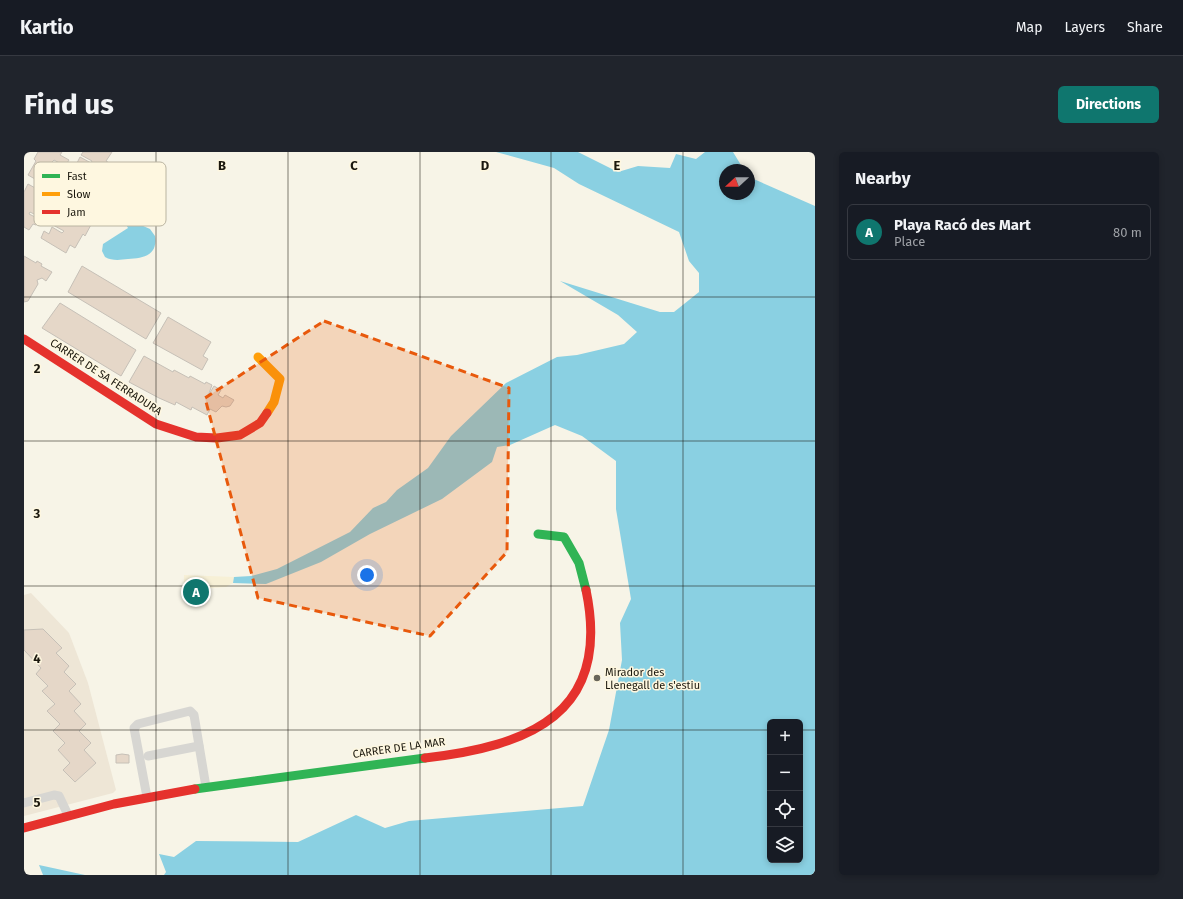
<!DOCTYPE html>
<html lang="en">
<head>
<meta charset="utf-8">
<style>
  :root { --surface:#171b24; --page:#20242c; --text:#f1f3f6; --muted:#9ea1a6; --line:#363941; --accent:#0f766e }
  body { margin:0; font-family:"Fira Sans",sans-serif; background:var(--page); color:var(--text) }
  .controls { position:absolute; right:12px; bottom:12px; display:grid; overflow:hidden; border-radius:6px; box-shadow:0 2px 6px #0003 }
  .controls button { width:36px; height:36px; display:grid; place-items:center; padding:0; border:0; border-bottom:1px solid var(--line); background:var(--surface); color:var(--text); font:20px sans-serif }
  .compass { position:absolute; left:695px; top:12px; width:36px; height:36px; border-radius:50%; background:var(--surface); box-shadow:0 2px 6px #0003; rotate:249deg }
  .you { position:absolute; left:343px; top:423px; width:14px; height:14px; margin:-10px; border:3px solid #fff; border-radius:50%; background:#1a73e8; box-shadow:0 0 0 6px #1a73e833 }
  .badge { display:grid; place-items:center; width:26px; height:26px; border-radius:50%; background:var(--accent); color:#fff; font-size:13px; font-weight:700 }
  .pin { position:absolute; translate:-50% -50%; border:2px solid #fff; box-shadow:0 1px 4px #0006 }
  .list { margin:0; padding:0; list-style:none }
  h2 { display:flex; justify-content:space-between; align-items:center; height:52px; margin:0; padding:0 16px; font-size:17px }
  h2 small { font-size:13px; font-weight:400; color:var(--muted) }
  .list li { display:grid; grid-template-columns:26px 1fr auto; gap:12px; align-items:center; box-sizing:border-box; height:56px; margin:0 8px 8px; padding:0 8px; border:1px solid var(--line); border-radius:6px }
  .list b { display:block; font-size:15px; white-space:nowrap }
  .list p { margin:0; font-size:13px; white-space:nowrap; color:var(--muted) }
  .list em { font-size:13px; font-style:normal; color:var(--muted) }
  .icon { flex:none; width:22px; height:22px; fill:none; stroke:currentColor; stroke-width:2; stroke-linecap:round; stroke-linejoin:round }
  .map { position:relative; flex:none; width:791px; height:723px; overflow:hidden; border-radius:6px }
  header { display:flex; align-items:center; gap:24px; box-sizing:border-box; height:56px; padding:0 20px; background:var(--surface); border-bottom:1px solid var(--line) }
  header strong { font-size:19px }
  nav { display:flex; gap:22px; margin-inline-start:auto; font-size:14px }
  .intro { display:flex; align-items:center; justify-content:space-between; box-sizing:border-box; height:96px; padding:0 24px }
  h1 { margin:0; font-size:28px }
  .button { padding:10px 18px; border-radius:6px; background:var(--accent); color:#fff; font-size:14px; font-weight:700 }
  main { display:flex; gap:24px; padding:0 24px }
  aside { flex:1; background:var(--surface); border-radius:6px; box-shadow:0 2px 6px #0003 }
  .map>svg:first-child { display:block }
  .commercial { fill:#eee6d6 }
  .sand { fill:#f7f0d6 }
  .water { fill:#8ad0e2; fill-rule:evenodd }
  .building { fill:#e5d7c8; stroke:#c6c0b7 }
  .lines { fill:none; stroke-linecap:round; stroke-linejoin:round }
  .lane { stroke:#d7d6d2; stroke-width:9 }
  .fast { stroke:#30b455; stroke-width:9 }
  .slow { stroke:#ff9f0a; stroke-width:9 }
  .jam { stroke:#e5322d; stroke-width:9 }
  .marked { fill:#e8590c; fill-opacity:0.2; stroke:#e8590c; stroke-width:3; stroke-dasharray:8 5; stroke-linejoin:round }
  .grid { fill:none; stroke:#1b180e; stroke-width:1; stroke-opacity:0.55 }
  .poi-dot { fill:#68655a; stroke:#fef7e0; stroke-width:1.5 }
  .labels { text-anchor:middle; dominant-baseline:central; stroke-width:3; stroke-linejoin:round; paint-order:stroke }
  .street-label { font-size:11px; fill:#1b180e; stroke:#fef7e0 }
  .poi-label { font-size:11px; fill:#1b180e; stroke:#fef7e0; text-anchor:start }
  .key { fill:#fef7e0; stroke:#bab4a1; stroke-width:1 }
  .key-label { font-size:11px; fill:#1b180e }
  .grid-label { font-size:13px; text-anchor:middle; font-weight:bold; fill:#1b180e; stroke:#fef7e0; stroke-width:3; stroke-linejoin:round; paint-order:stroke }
</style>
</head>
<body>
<header>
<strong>Kartio</strong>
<nav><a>Map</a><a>Layers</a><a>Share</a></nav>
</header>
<div class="intro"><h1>Find us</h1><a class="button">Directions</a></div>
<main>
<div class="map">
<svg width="791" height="723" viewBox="0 0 791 723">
  <rect width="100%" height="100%" fill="#f7f4e7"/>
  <!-- commercial -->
  <path class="commercial" d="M7,441L45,481L64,531L92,638L89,641L0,664V443Z"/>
  <!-- sand -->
  <path class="sand" d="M160,423L210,425L209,431L202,435L187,436L181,444L160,449Z"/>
  <!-- water -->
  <g class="water">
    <path d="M472,0H554L594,20L614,14L646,16L652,2L672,7L681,0H709L720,18H701V42H725V25L791,54V723H140L142,720L135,702L150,705L172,689L274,690L332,663L361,676L385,669L559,654L585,578L598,508L596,471L607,447L592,357V309L558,284L531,273L486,293L473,295L468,310L418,347L346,382L297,410L242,432L209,431L210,425L227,424L253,417L326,380L349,356L362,350L373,338L404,316L427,284L482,231L533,205L553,203L600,192L613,180L594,163L536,129L636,160H650L675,140V121L665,109L655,80L555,32L530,16ZM746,570H776V708H746Z"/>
    <path d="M109,59L117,62L119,68L117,73L126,77L131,84C134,104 119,106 104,107C96,108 88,109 81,105L78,99L79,92L104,76L101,71V65Z"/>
    <path d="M15,713L61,723H19Z"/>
  </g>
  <!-- building -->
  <g class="building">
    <path d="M14,0H38L36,3L45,8L41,14L30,8L28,10L40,17L35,30L24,23L22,26L34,32L30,38L4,23L12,9L10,7Z"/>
    <path d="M59,0H88L82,9L87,12L79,26L85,30L77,45L79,46L71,61L45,46L48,39L59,45L60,43L50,37L53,31L51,30L54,24L65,30V28L55,22L59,15L53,11L56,5L67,11L68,9L57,3Z"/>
    <path d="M4,32L31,47L28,53L16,46L15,48L27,55L23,61L19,59L16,65L6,60L5,62L15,67L12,73L9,72L5,78L0,75V40Z"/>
    <path d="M43,55L69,69L61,84L59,82L51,96L46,93L42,101L17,86L20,79L25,82L28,75L38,81L40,79L29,73L32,68L35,69L38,63L49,68L50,66L40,61Z"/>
    <path d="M0,104L12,111L13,109L18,112L17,114L28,120L22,129L18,126L13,128L14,132L4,149L0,150Z"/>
    <path d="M58,114L137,161L122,187L44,140Z"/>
    <path d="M36,151L112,198L97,224L18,176Z"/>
    <path d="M144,165L187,190L179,204L184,207L178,218L129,191Z"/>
    <path d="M120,204L149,220L150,218L165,226L166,224L181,232L182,230L188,233L184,244L190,234L197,238L194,243L199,246L201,243L210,248L206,254L202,255L198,254L192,260L186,257L183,263L168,255L167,258L152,250L151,253L135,246L105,230Z"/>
    <path d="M19,477L38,496L32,501L45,514L40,520L52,532L45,539L57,552L50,559L62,572L55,579L67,591L60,598L72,611L51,630L39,618L46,611L34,598L41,591L29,579L36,572L23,559L31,552L18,539L24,534L12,522L17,516L0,498V478Z"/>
    <path d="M98,602L105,603V611H92V603Z"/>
  </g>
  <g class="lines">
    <!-- lane -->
    <g class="lane">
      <path d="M124,604L175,594"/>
      <path d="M123,645L110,576L114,572L166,559L170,563L182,635"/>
      <path d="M0,651L30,643L35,644L44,663"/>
    </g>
    <!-- fast -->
    <g class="fast">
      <path d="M514,382L540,385L555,411L562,438"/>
      <path d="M171,637L401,606"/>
    </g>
    <!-- slow -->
    <path class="slow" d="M234,205L256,227L250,250L243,261"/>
    <!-- jam -->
    <g class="jam">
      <path d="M0,187L132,272L172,285L193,286L216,283L236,271L243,261"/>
      <path d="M401,606C505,594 588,562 562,438"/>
      <path d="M0,676L90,652L171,637"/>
    </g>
  </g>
  <!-- marked area -->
  <path class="marked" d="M300,169L485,236L483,400L406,484L234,446L181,246Z"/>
  <!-- grid -->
  <path class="grid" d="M132,0V723M264,0V723M396,0V723M527,0V723M659,0V723M0,145H791M0,289H791M0,434H791M0,578H746M776,578H791"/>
  <!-- markers -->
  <circle class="poi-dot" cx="573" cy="526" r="4"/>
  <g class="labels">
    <!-- street labels -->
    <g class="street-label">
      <text transform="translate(82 225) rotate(33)">CARRER DE SA FERRADURA</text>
      <text transform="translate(375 596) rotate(-8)">CARRER DE LA MAR</text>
    </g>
    <!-- poi labels -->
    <g class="poi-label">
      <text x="581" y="520">Mirador des<tspan x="581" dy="13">Llenegall de s'estiu</tspan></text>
    </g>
  </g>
  <!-- legend -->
  <rect x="10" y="10" width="132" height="64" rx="6" class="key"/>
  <rect x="18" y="22" width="18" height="4" fill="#30b455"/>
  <rect x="18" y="40" width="18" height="4" fill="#ff9f0a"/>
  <rect x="18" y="58" width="18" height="4" fill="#e5322d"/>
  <g class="key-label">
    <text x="43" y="28">Fast</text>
    <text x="43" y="46">Slow</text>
    <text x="43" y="64">Jam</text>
  </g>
  <g class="grid-label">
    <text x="198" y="18">B</text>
    <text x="330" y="18">C</text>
    <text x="461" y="18">D</text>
    <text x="593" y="18">E</text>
    <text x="13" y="221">2</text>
    <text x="13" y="366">3</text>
    <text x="13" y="511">4</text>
    <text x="13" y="655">5</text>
  </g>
</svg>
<div class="controls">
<button>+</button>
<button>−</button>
<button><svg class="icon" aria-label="locate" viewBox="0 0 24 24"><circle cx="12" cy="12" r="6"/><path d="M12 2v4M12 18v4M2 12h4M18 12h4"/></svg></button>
<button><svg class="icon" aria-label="layers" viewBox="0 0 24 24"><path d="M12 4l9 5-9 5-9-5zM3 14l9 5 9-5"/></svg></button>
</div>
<svg class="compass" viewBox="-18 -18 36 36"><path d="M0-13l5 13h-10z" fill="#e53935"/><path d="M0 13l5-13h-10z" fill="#9ea1a6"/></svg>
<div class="you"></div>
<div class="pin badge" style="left:172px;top:440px">A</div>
</div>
<aside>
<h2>Nearby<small></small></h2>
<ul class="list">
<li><span class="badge">A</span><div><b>Playa Racó des Mart</b><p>Place</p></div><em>80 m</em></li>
</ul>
</aside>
</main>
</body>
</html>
